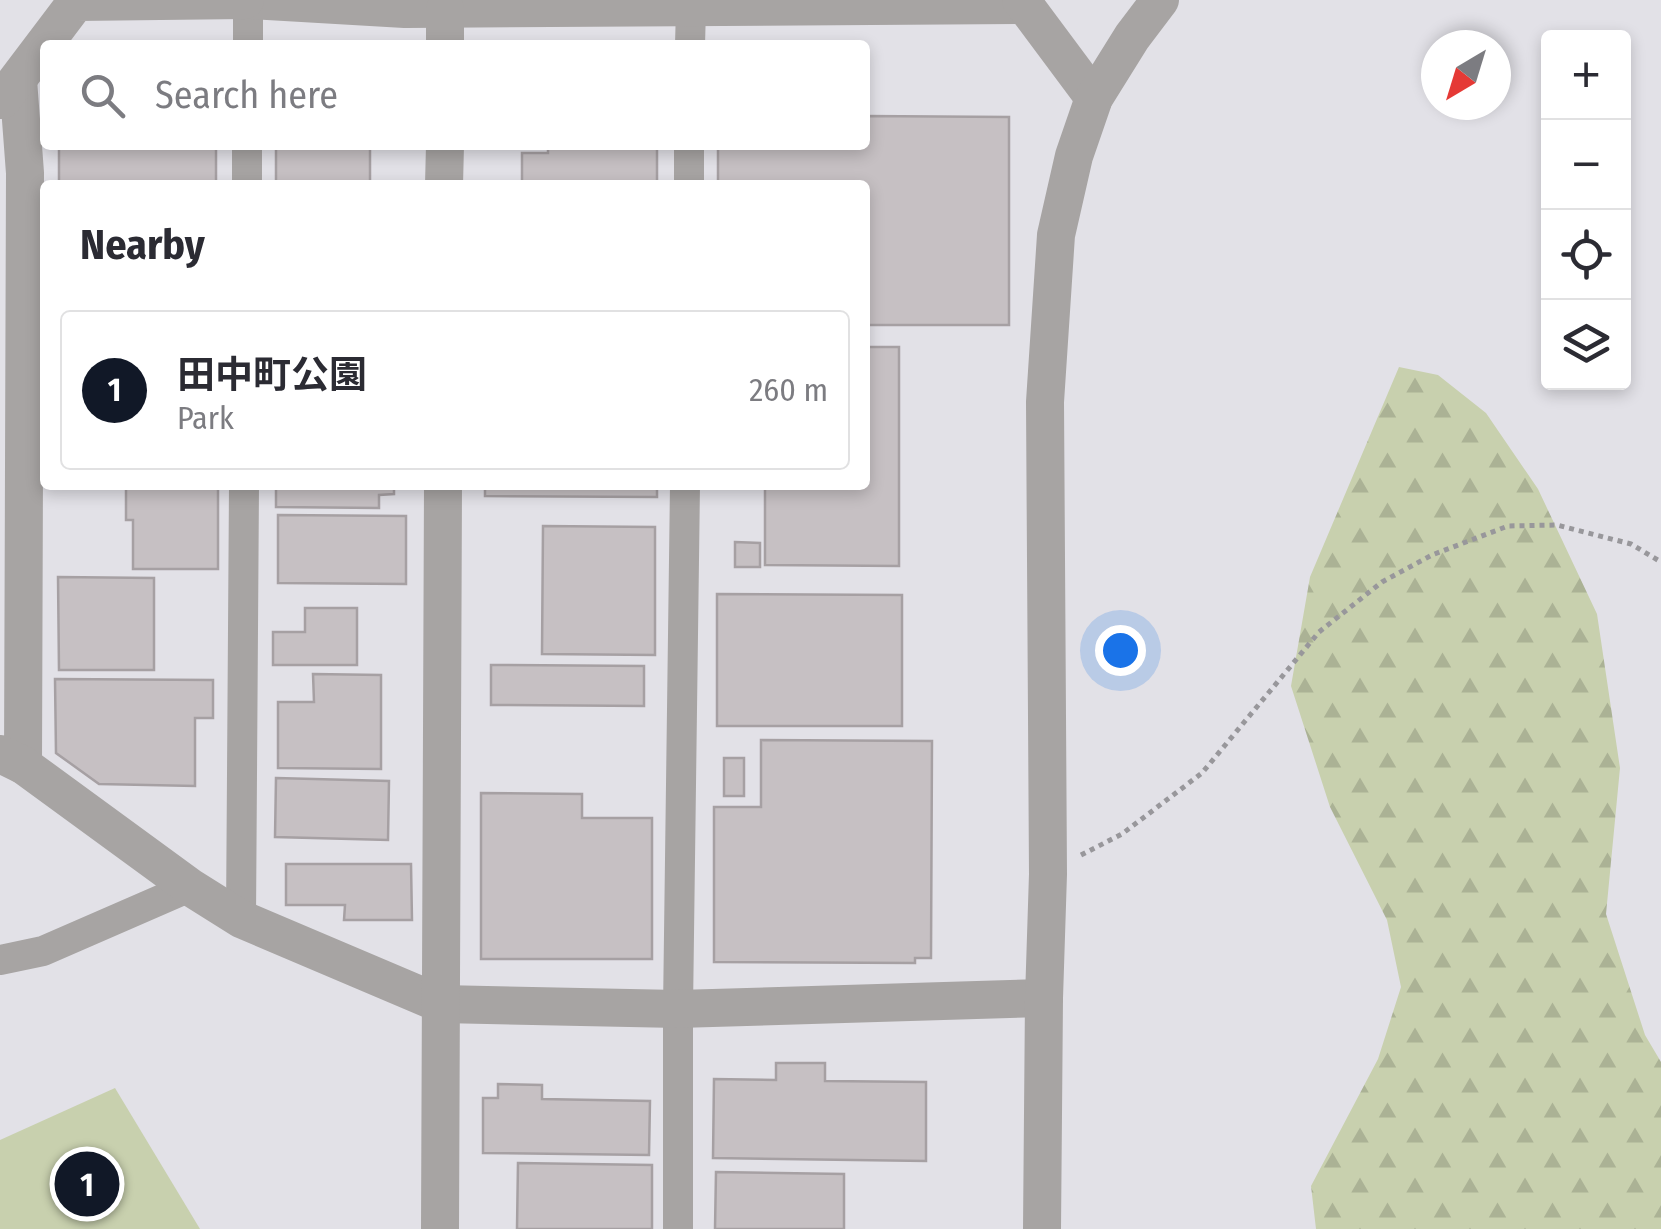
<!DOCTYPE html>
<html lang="en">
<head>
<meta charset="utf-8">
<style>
  :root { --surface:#fff; --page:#f2f2f3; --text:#2b2b33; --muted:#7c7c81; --line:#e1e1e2; --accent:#111827 }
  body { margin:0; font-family:"Fira Sans Condensed","Noto Sans JP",sans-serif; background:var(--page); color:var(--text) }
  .controls { position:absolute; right:30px; top:30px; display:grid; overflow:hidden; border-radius:10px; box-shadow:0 5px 15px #0003 }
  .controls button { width:90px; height:90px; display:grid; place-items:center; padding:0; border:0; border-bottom:2px solid var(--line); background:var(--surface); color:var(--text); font:50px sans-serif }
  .compass { position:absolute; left:1421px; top:30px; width:90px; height:90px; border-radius:50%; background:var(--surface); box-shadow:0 5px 15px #0003; rotate:218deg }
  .you { position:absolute; left:1120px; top:650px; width:35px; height:35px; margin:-25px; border:8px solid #fff; border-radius:50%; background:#1a73e8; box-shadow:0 0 0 15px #1a73e833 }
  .badge { display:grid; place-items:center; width:65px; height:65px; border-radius:50%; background:var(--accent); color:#fff; font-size:32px; font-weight:700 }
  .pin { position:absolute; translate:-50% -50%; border:5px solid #fff; box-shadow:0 2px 10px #0006 }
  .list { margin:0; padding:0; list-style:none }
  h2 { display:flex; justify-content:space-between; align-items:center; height:130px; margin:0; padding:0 40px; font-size:42px }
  h2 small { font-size:32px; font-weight:400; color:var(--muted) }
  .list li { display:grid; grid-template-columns:65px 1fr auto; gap:30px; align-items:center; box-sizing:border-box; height:160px; margin:0 20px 20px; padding:0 20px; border:2px solid var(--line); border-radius:10px }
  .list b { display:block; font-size:38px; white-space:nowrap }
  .list p { margin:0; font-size:32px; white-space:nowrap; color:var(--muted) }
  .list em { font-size:32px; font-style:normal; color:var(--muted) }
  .icon { flex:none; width:55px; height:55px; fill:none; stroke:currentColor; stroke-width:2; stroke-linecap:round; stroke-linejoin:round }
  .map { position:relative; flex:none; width:1661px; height:1229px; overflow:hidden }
  .search { position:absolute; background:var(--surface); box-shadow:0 5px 15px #0003; left:40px; top:40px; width:830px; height:110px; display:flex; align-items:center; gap:25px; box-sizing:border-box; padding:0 35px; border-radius:10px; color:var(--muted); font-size:38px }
  .panel { position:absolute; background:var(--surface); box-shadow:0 5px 15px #0003; left:40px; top:180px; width:830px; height:310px; border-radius:10px }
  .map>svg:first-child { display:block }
  .forest { fill:url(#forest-firs) }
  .park { fill:#c8d0ae }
  .building { fill:#c6c0c3; stroke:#a6a0a3; stroke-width:2.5 }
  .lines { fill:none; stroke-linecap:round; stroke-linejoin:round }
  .path { stroke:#98979b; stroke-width:5; stroke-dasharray:5 5; stroke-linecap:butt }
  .minor { stroke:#a7a4a3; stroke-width:30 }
  .tertiary { stroke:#a7a4a3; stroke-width:38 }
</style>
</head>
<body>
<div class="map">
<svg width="1661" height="1229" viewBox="0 0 1661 1229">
  <defs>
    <pattern id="forest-firs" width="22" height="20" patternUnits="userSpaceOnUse" patternTransform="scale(2.5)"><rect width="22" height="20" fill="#c8d0ae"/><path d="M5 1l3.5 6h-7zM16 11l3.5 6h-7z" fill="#abb295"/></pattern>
  </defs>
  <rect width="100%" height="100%" fill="#e2e1e7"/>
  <!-- forest -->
  <path class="forest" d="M1399,367L1438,375L1486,413L1538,489L1597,614L1620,768L1606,914L1645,1035L1661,1062V1229H1316L1311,1186L1378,1059L1401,987L1387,920L1330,807L1291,686L1310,577Z"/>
  <!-- park -->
  <path class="park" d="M115,1088L200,1229H0V1140Z"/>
  <!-- building -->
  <g class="building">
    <path d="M865,116L1009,117V325H865V185H718V145H865Z"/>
    <rect x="59" y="145" width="157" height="40"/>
    <path d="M548,145H657V185H522V153H548Z"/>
    <rect x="276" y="147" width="94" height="38"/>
    <path d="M865,347H899V566L765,565V485H865Z"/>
    <path d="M126,485H218V569H133V520H126Z"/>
    <path d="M276,485H394V494L379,495V508L276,507Z"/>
    <path d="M485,485H657V497L485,496Z"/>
    <path d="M278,515L406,516V584L278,583Z"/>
    <path d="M543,526L655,527V655L542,654Z"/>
    <path d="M735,542L760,543V567H735Z"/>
    <path d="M58,577L154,578V670H59Z"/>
    <path d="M717,594L902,595V726H717Z"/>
    <path d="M305,608H357V665H273V632H305Z"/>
    <path d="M491,665L644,666V706L491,705Z"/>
    <path d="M313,674L381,675V769L278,768V702H314Z"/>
    <path d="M55,679L213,680V718H195V786L99,784L56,753Z"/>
    <path d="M761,740L932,741L931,958H915V963L714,962V807H761Z"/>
    <rect x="724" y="758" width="20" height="38"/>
    <path d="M276,778L389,781L388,840L275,837Z"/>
    <path d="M481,793L582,794V818H652V959H481Z"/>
    <path d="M286,864H411L412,920H344L345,905H286Z"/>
    <path d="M776,1063H825V1081L926,1082V1161L713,1158L714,1079L776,1080Z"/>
    <path d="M498,1084L542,1085V1099L650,1101L649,1155L483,1153V1098H498Z"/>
    <path d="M518,1163L652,1165V1229H517Z"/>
    <path d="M716,1172L844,1174V1229H715Z"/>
  </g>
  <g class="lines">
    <!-- path -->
    <path class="path" d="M1081,855L1122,834L1202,773L1319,632L1382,582L1432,555L1508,526L1557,525L1631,544L1661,562"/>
    <!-- minor -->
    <g class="minor">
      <path d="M248,45V0"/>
      <path d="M690,45L691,8L697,0"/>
      <path d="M247,185V145"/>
      <path d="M689,185V145"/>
      <path d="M241,919L244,485"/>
      <path d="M0,960L43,951L190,887"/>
      <path d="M678,1229V1009L685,485"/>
    </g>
    <!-- tertiary -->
    <g class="tertiary">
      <path d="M249,0L405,9L1024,5"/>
      <path d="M1021,0L1094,98"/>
      <path d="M445,45V9"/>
      <path d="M18,80L25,173L23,765"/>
      <path d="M2,100L76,2L245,0"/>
      <path d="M444,185L445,145"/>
      <path d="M0,754L23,765L190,887L241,919L441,1004L678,1009L1044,998"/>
      <path d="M440,1229L443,485"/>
      <path d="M1042,1229L1044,998L1048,874L1045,402L1056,235L1074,156L1094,98L1132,37L1160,0"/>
    </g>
  </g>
</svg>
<div class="controls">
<button>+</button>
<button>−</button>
<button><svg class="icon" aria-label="locate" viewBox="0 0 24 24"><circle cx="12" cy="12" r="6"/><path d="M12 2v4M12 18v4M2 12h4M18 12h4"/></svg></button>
<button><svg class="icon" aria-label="layers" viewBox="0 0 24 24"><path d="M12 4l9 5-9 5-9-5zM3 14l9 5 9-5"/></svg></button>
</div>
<svg class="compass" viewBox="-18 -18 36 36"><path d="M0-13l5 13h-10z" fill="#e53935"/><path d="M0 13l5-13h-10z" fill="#7c7c81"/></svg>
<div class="you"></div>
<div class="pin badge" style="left:87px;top:1184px">1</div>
<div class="search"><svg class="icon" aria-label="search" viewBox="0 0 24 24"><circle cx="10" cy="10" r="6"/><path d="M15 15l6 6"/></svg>Search here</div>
<section class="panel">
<h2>Nearby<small></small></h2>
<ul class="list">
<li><span class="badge">1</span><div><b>田中町公園</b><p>Park</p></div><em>260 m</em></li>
</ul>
</section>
</div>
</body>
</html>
